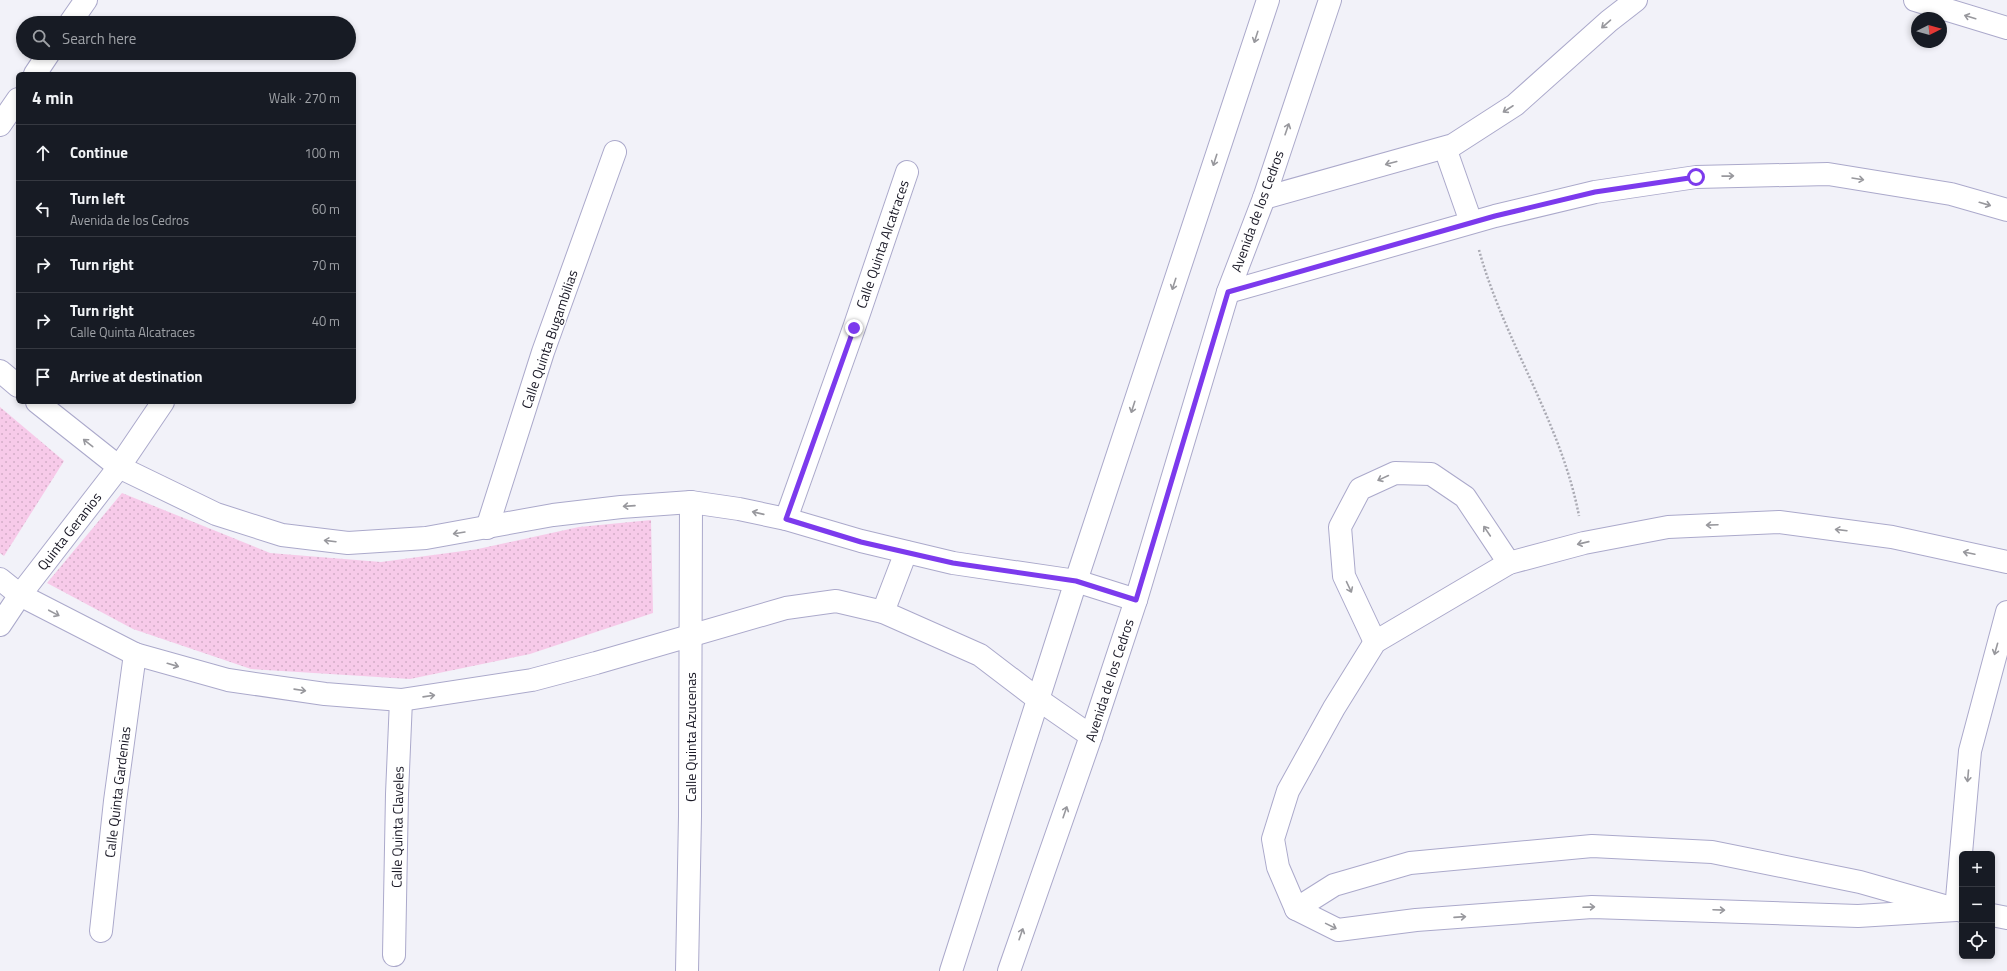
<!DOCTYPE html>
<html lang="en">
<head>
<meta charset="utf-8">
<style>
  :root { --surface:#171b24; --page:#242831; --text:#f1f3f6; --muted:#9ea1a6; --line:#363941 }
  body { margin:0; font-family:"Titillium Web",sans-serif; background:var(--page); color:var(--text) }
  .controls { position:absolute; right:12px; bottom:12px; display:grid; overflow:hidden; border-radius:6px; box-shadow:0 2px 6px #0003 }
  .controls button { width:36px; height:36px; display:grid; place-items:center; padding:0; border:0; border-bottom:1px solid var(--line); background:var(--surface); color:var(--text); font:20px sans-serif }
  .compass { position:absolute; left:1911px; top:12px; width:36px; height:36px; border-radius:50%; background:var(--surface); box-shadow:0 2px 6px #0003; rotate:84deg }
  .stop { position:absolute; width:12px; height:12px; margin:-9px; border:3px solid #7c3aed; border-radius:50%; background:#fff }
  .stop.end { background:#7c3aed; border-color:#fff; box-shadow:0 1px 4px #0008 }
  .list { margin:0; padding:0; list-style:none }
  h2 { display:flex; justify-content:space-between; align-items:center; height:52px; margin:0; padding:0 16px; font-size:17px }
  h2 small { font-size:13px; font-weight:400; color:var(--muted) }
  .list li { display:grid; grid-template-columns:26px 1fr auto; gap:12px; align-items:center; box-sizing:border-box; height:56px; padding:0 16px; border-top:1px solid var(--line) }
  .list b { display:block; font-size:15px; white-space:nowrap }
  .list p { margin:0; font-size:13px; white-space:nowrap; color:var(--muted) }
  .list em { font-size:13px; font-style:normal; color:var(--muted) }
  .icon { flex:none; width:22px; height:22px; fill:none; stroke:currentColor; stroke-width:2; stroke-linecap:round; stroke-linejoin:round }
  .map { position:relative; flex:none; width:2007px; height:971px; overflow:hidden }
  .search { position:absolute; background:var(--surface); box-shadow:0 2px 6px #0003; left:16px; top:16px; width:340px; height:44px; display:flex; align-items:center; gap:10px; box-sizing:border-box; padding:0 14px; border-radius:22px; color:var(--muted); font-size:15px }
  .panel { position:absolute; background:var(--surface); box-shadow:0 2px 6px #0003; left:16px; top:72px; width:340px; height:332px; border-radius:6px }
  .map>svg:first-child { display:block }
  .grass { fill:url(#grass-dots) }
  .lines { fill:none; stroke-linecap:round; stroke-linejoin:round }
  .street-casing { stroke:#aba9cb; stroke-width:24 }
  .path { stroke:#aaaab3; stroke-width:2.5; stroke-dasharray:2 2; stroke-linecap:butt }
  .street { stroke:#fff; stroke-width:22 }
  .oneway { stroke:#98989d }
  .route { stroke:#7c3aed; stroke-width:5 }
  .labels { text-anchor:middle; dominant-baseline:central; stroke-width:3; stroke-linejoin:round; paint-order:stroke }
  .street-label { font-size:14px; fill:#1a1926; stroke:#fff }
</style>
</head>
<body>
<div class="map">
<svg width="2007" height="971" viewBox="0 0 2007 971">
  <defs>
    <pattern id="grass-dots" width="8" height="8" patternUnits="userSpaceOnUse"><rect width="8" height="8" fill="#f7cae9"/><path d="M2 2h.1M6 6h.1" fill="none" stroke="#d3adc8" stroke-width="1.8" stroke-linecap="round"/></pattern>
  </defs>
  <rect width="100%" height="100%" fill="#f2f2f9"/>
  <!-- grass -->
  <g class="grass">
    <path d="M0,407L64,461L4,556L0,553Z"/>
    <path d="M122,493L270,553L381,562L478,549L579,527L651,520L653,613L530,654L410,679L251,669L133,629L47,583Z"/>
  </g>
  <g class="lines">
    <defs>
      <g id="street">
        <path d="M1915,0L2007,28"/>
        <path d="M70,23L86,0"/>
        <path d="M35,74L49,53"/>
        <path d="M0,125L18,99"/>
        <path d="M1445,148L1471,222"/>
        <path d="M1264,198L1453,145L1515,105L1609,21L1636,0"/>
        <path d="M1228,292L1495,216L1595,192L1696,177L1828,174L1951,194L2007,210"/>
        <path d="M0,371L18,386"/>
        <path d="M37,402L119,467L216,514L282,535L348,543L426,538L553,515L621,507L691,502L739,509L786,519L861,541L953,563L1076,581L1136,600"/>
        <path d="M786,519L854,328L907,172"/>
        <path d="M487,528L543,352L615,152"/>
        <path d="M0,579L20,595L135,654L228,680L325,694L401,700L532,680L596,663L786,608L836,601L883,612L980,655L1039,700L1091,736"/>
        <path d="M883,612L906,552"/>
        <path d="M0,625L20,595L119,467L163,402"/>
        <path d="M1375,642L1344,576L1340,527L1360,489L1395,473L1431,474L1465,497L1509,563"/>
        <path d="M1296,909L1338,930L1416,920L1592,907L1858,916L1956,910L1970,751L2007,612"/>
        <path d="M1962,911L1860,882L1712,852L1592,846L1410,863L1334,885L1296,909L1278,867L1273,839L1288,791L1334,708L1375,642L1509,563L1584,543L1668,527L1779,522L1892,537L2007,562"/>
        <path d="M1992,915L2007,918"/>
        <path d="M101,931L115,801L135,654"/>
        <path d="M394,955L397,794L401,700"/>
        <path d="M687,971L690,816L691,502"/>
        <path d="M951,971L1076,581L1268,0"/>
        <path d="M1009,971L1091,736L1136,600L1228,292L1264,198L1330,0"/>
      </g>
    </defs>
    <!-- street casing -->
    <use href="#street" class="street-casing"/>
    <!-- path -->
    <path class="path" d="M1479,250C1504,341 1561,422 1579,516"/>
    <!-- street -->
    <use href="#street" class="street"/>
  </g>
  <!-- one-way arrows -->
  <defs><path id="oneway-shaft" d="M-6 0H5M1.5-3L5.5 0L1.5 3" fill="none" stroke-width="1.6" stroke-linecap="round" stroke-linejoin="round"/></defs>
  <g class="oneway">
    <use href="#oneway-shaft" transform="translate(1970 17) rotate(-163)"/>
    <use href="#oneway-shaft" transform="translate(1606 24) rotate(139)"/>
    <use href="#oneway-shaft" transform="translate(1256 37) rotate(108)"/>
    <use href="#oneway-shaft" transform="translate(1508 109) rotate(147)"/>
    <use href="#oneway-shaft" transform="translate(1287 129) rotate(-71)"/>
    <use href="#oneway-shaft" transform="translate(1215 160) rotate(108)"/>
    <use href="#oneway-shaft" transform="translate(1391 163) rotate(165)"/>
    <use href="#oneway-shaft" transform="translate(1728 176) rotate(-1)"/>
    <use href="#oneway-shaft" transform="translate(1858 179) rotate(9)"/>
    <use href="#oneway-shaft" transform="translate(1985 204) rotate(16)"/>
    <use href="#oneway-shaft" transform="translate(1174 284) rotate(108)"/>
    <use href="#oneway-shaft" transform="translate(1133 407) rotate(108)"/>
    <use href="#oneway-shaft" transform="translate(88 443) rotate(-142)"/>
    <use href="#oneway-shaft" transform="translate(1383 478) rotate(155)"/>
    <use href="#oneway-shaft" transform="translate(629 506) rotate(176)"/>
    <use href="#oneway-shaft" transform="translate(758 513) rotate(-167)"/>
    <use href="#oneway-shaft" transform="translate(1712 525) rotate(178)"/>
    <use href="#oneway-shaft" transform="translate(1841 530) rotate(-173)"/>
    <use href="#oneway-shaft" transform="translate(1487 531) rotate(-124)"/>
    <use href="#oneway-shaft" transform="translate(459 533) rotate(171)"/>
    <use href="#oneway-shaft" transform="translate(330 541) rotate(-173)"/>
    <use href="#oneway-shaft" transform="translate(1583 543) rotate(167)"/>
    <use href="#oneway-shaft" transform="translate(1969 553) rotate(-168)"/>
    <use href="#oneway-shaft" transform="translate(1349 587) rotate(65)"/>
    <use href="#oneway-shaft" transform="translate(54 613) rotate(28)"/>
    <use href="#oneway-shaft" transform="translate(1996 649) rotate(106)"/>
    <use href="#oneway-shaft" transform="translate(173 665) rotate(16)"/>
    <use href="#oneway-shaft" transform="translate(300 690) rotate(8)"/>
    <use href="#oneway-shaft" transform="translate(429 696) rotate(-8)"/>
    <use href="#oneway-shaft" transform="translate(1968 776) rotate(95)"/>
    <use href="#oneway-shaft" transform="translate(1065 812) rotate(-71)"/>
    <use href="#oneway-shaft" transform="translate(1589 907) rotate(-2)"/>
    <use href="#oneway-shaft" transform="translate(1719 910) rotate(2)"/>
    <use href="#oneway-shaft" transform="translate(1460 917) rotate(-4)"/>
    <use href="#oneway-shaft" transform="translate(1331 926) rotate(26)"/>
    <use href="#oneway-shaft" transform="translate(1021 934) rotate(-71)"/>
  </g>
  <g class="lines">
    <!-- route -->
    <path class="route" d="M854,328L786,519L861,542L953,563L1076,581L1136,600L1228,292L1495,216L1595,192L1696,177"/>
  </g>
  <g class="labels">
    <!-- street labels -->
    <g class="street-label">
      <text transform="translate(1257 211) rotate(-70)">Avenida de los Cedros</text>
      <text transform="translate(882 244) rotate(-71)">Calle Quinta Alcatraces</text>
      <text transform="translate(549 339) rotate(-71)">Calle Quinta Bugambilias</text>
      <text transform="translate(69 531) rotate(-52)">Quinta Geranios</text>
      <text transform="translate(1109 680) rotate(-72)">Avenida de los Cedros</text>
      <text transform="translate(690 737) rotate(-90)">Calle Quinta Azucenas</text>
      <text transform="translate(117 792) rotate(-83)">Calle Quinta Gardenias</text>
      <text transform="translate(397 827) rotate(-89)">Calle Quinta Claveles</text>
    </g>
  </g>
</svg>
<div class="controls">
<button>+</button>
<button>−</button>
<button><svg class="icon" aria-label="locate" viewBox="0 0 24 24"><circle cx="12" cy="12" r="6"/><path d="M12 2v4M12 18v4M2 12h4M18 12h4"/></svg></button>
</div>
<svg class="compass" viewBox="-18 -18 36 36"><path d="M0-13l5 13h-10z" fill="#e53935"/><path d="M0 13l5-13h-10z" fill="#9ea1a6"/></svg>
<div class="stop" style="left:1696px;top:177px"></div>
<div class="stop end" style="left:854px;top:328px"></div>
<div class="search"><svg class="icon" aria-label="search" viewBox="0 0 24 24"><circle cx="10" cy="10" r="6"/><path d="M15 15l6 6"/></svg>Search here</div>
<section class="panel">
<h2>4 min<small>Walk · 270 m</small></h2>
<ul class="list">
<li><svg class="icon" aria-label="ahead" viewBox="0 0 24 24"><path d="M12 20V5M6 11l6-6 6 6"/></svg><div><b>Continue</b></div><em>100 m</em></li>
<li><svg class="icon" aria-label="left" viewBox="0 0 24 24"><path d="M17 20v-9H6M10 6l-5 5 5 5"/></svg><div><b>Turn left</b><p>Avenida de los Cedros</p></div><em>60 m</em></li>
<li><svg class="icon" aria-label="right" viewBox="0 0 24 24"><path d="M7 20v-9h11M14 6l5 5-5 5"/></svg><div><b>Turn right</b></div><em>70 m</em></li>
<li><svg class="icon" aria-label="right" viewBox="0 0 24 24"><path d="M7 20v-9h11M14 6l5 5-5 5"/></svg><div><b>Turn right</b><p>Calle Quinta Alcatraces</p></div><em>40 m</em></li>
<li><svg class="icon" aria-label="arrive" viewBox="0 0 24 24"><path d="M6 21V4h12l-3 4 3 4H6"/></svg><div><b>Arrive at destination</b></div></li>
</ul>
</section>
</div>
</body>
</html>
